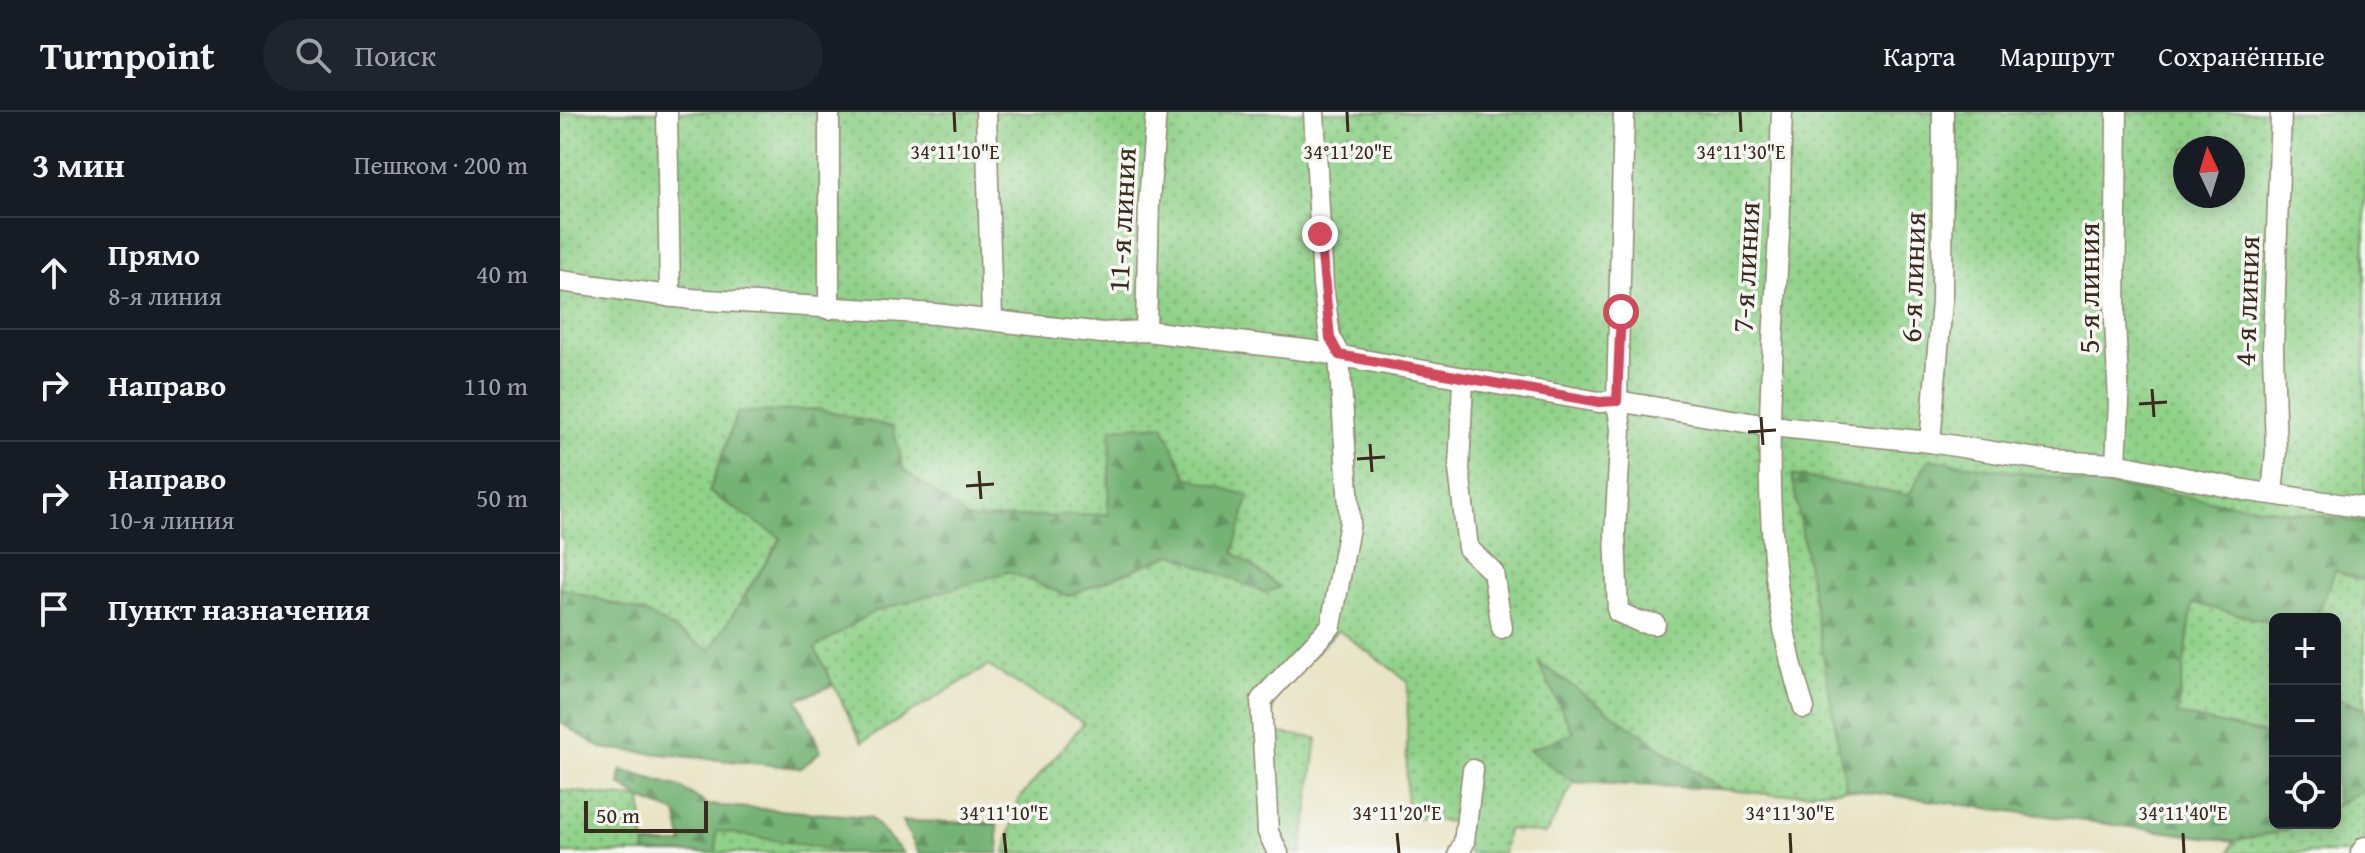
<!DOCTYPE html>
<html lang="ru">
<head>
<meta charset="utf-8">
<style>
  :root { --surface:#171b24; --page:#20242c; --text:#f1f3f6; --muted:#9ea1a6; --line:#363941 }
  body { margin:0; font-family:"Gentium Book Plus",serif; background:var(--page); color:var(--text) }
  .controls { position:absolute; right:24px; bottom:24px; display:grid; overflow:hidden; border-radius:12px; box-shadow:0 4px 20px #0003 }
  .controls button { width:72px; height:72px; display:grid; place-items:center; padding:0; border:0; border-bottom:2px solid var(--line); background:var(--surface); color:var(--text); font:40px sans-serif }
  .compass { position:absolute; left:1613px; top:24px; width:72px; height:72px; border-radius:50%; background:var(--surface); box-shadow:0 4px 20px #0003; rotate:356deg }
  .scale { position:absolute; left:24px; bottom:20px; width:124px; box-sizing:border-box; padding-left:8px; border:4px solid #3b2a1e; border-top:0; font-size:22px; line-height:28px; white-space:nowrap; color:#3b2a1e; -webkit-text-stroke:6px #f6f6f2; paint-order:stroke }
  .stop { position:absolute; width:24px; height:24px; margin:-18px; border:6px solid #d1495b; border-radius:50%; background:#fff }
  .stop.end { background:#d1495b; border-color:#fff; box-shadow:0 2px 8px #0008 }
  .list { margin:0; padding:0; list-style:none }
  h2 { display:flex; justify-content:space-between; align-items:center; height:104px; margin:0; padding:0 32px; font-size:34px }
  h2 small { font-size:26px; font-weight:400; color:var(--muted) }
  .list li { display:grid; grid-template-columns:52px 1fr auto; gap:24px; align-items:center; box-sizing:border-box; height:112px; padding:0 32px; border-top:2px solid var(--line) }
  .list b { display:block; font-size:30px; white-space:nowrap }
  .list p { margin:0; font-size:26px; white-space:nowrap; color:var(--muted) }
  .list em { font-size:26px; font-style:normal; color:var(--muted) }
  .icon { flex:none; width:44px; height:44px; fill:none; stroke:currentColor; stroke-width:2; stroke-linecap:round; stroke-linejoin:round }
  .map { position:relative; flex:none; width:1805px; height:741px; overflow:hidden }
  header { display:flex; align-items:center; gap:48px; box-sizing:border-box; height:112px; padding:0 40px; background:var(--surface); border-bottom:2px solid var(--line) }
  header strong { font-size:38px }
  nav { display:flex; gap:44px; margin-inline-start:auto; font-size:28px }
  .search { width:560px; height:72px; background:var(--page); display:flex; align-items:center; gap:20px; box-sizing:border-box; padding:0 28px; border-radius:44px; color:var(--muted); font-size:30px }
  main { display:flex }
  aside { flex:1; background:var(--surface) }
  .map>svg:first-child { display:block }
  .forest { fill:url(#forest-firs); stroke:#586e4a; stroke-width:2 }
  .garden { fill:url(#garden-dots); stroke:#667e54; stroke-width:2; fill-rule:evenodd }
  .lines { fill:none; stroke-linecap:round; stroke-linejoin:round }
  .minor-casing { stroke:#928772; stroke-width:23 }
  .minor { stroke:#fff; stroke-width:20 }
  .route { stroke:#d1495b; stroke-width:10 }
  .ticks { fill:none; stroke:#3b2a1e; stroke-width:3 }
  .labels { text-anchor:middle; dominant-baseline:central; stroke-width:7; stroke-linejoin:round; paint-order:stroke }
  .street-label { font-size:30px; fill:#3b2a1e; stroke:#f6f6f2 }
  .ticks-label { font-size:20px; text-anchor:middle; fill:#3b2a1e; stroke:#f6f6f2; stroke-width:7; stroke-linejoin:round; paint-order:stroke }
</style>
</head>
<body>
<header>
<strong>Turnpoint</strong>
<div class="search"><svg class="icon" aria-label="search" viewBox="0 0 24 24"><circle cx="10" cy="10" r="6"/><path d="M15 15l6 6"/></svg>Поиск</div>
<nav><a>Карта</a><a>Маршрут</a><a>Сохранённые</a></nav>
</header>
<main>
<aside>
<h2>3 мин<small>Пешком · 200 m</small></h2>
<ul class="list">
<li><svg class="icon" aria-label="ahead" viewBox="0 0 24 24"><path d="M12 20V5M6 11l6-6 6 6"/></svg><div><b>Прямо</b><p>8-я линия</p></div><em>40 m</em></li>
<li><svg class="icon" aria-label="right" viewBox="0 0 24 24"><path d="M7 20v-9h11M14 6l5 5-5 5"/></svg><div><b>Направо</b></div><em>110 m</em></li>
<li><svg class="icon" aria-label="right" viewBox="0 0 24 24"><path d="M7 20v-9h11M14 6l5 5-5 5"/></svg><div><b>Направо</b><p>10-я линия</p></div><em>50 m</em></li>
<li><svg class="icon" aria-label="arrive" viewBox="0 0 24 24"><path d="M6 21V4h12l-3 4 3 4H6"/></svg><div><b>Пункт назначения</b></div></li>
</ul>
</aside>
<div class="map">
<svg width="1805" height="741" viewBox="0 0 1805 741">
  <defs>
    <pattern id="forest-firs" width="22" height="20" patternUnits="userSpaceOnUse" patternTransform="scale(2)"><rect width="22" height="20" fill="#74b375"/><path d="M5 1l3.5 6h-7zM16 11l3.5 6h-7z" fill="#60925f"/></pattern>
    <pattern id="garden-dots" width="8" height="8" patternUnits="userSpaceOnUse" patternTransform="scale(2)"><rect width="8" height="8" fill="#90d189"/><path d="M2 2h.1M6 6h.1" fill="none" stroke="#77aa6f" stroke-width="1.8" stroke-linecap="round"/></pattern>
  </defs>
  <rect width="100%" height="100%" fill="#f6f6f2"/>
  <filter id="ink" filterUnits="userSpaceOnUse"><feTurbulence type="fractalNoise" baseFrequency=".0125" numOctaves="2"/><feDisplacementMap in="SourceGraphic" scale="16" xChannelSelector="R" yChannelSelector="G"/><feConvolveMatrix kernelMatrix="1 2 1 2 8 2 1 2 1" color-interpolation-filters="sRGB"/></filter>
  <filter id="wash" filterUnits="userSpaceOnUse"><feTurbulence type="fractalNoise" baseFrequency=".006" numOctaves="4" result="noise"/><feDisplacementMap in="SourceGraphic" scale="32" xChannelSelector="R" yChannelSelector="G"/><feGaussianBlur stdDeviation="1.8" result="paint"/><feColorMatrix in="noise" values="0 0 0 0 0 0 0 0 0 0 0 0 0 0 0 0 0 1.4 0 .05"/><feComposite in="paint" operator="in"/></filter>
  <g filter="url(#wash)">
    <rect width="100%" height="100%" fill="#e9e4c5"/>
    <!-- forest -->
    <g class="forest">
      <path d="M257,297L333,315L344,358L551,316L603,313L627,365L689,383L720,475L705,482L613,442L508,484L448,460L256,536L274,573L237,587L261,639L241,656L41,636L0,610V476L86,501L150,538L221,427L149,380L177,301Z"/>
      <path d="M1369,347L1805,411V469L1775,459L1756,507H1715V512L1633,491L1617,602L1715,624V711H1741L1724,719L1674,729L1286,677L1231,363L1349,383Z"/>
      <path d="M977,549L1160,677L1014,670L968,638L1013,620Z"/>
      <path d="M1775,586L1805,597V677L1775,694Z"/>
      <path d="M61,658L120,675L148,693L310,705L343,741H276V738L157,719L156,741H85V732H123L116,701L81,687L60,672Z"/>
      <path d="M342,709L437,711L439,741H359Z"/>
    </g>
    <!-- garden -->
    <g class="garden">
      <path d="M0,0H1805V411L1369,347L1349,383L1232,363L1286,677L1217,683L1160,677L978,550L1013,621L969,638L1014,670L986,722L947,717L943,741H908L899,711L846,704L848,569L778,518L714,582L711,620L757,626L742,741H445L458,688L524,611L428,554L302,630L255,536L313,500L448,460L508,484L613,442L705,481L720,475L673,440L689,384L627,365L603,313L551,316L548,402L409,407L344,358L333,315L257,297L177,301L149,380L221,426L150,538L86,501L0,476L4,428L0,425ZM1625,36H1673V84H1625Z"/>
      <path d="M1775,459L1805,469V597L1775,586V507H1756Z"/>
      <path d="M1633,491L1715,512V624L1617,602Z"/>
      <path d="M1805,677V741H1669L1674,729L1724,719L1741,711H1775V694Z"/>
      <path d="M0,678L81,687L85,741H0Z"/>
      <path d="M157,719L276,738V741H156Z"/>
    </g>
  </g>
  <g filter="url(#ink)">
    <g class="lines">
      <defs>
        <g id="minor">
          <path d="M107,0L110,185"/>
          <path d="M269,0V197"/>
          <path d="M426,0L432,207"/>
          <path d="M1064,0L1057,289L1061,317L1055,421L1058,500L1080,510L1095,512"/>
          <path d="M1222,0C1220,41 1221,82 1219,122C1211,279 1194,444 1244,596"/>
          <path d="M0,169L131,187L375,202L542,221L586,219L753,239L1039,290L1057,289L1209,314L1370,330L1490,349L1556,352L1684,378L1805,396"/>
          <path d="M586,219L589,90L596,0"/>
          <path d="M903,268L899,357L908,436L933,460L942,516"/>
          <path d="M1370,330L1382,190L1383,0"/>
          <path d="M1556,352L1559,290L1555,209L1557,0"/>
          <path d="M1712,381L1716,340L1713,237L1721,0"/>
          <path d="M718,741L708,720L701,588L771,514L790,410L779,243L770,226L763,173L754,0"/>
          <path d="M899,741L904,730L913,658"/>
          <path d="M1801,741L1805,735"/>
        </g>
      </defs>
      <!-- minor casing -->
      <use href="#minor" class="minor-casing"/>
      <!-- minor -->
      <use href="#minor" class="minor"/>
    </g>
  </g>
  <g class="lines" filter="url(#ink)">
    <!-- route -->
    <path class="route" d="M760,122L770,226L779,243L1039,290L1057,289L1061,200"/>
  </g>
  <!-- ticks -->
  <path class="ticks" d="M394,0L395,20M787,0L788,20M1180,0L1181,20M1592,277L1594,305M1579,292L1607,290M1201,305L1203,333M1188,320L1216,318M810,332L812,360M797,347L825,345M419,359L421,387M406,374L434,372M444,721L446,741M837,721L839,741M1230,721L1231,741M1623,721L1624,741"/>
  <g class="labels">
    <!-- street labels -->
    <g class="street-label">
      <text transform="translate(561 108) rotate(-87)">11-я линия</text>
      <text transform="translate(1185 155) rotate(-87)">7-я линия</text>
      <text transform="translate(1352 165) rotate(-88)">6-я линия</text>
      <text transform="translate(1528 176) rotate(-90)">5-я линия</text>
      <text transform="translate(1686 189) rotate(-88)">4-я линия</text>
    </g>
  </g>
  <g class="ticks-label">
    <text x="395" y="47">34°11'10"E</text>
    <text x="788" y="47">34°11'20"E</text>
    <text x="1181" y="47">34°11'30"E</text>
    <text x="444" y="708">34°11'10"E</text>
    <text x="837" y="708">34°11'20"E</text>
    <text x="1230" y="708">34°11'30"E</text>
    <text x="1623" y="708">34°11'40"E</text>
  </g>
</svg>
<div class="controls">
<button>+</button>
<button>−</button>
<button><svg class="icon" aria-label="locate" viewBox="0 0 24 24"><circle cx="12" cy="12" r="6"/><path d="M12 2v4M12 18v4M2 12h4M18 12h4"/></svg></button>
</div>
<svg class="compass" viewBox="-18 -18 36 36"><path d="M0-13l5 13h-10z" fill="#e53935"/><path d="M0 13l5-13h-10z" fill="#9ea1a6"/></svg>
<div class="scale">50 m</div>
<div class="stop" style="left:1061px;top:200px"></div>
<div class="stop end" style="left:760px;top:122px"></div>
</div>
</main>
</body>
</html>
